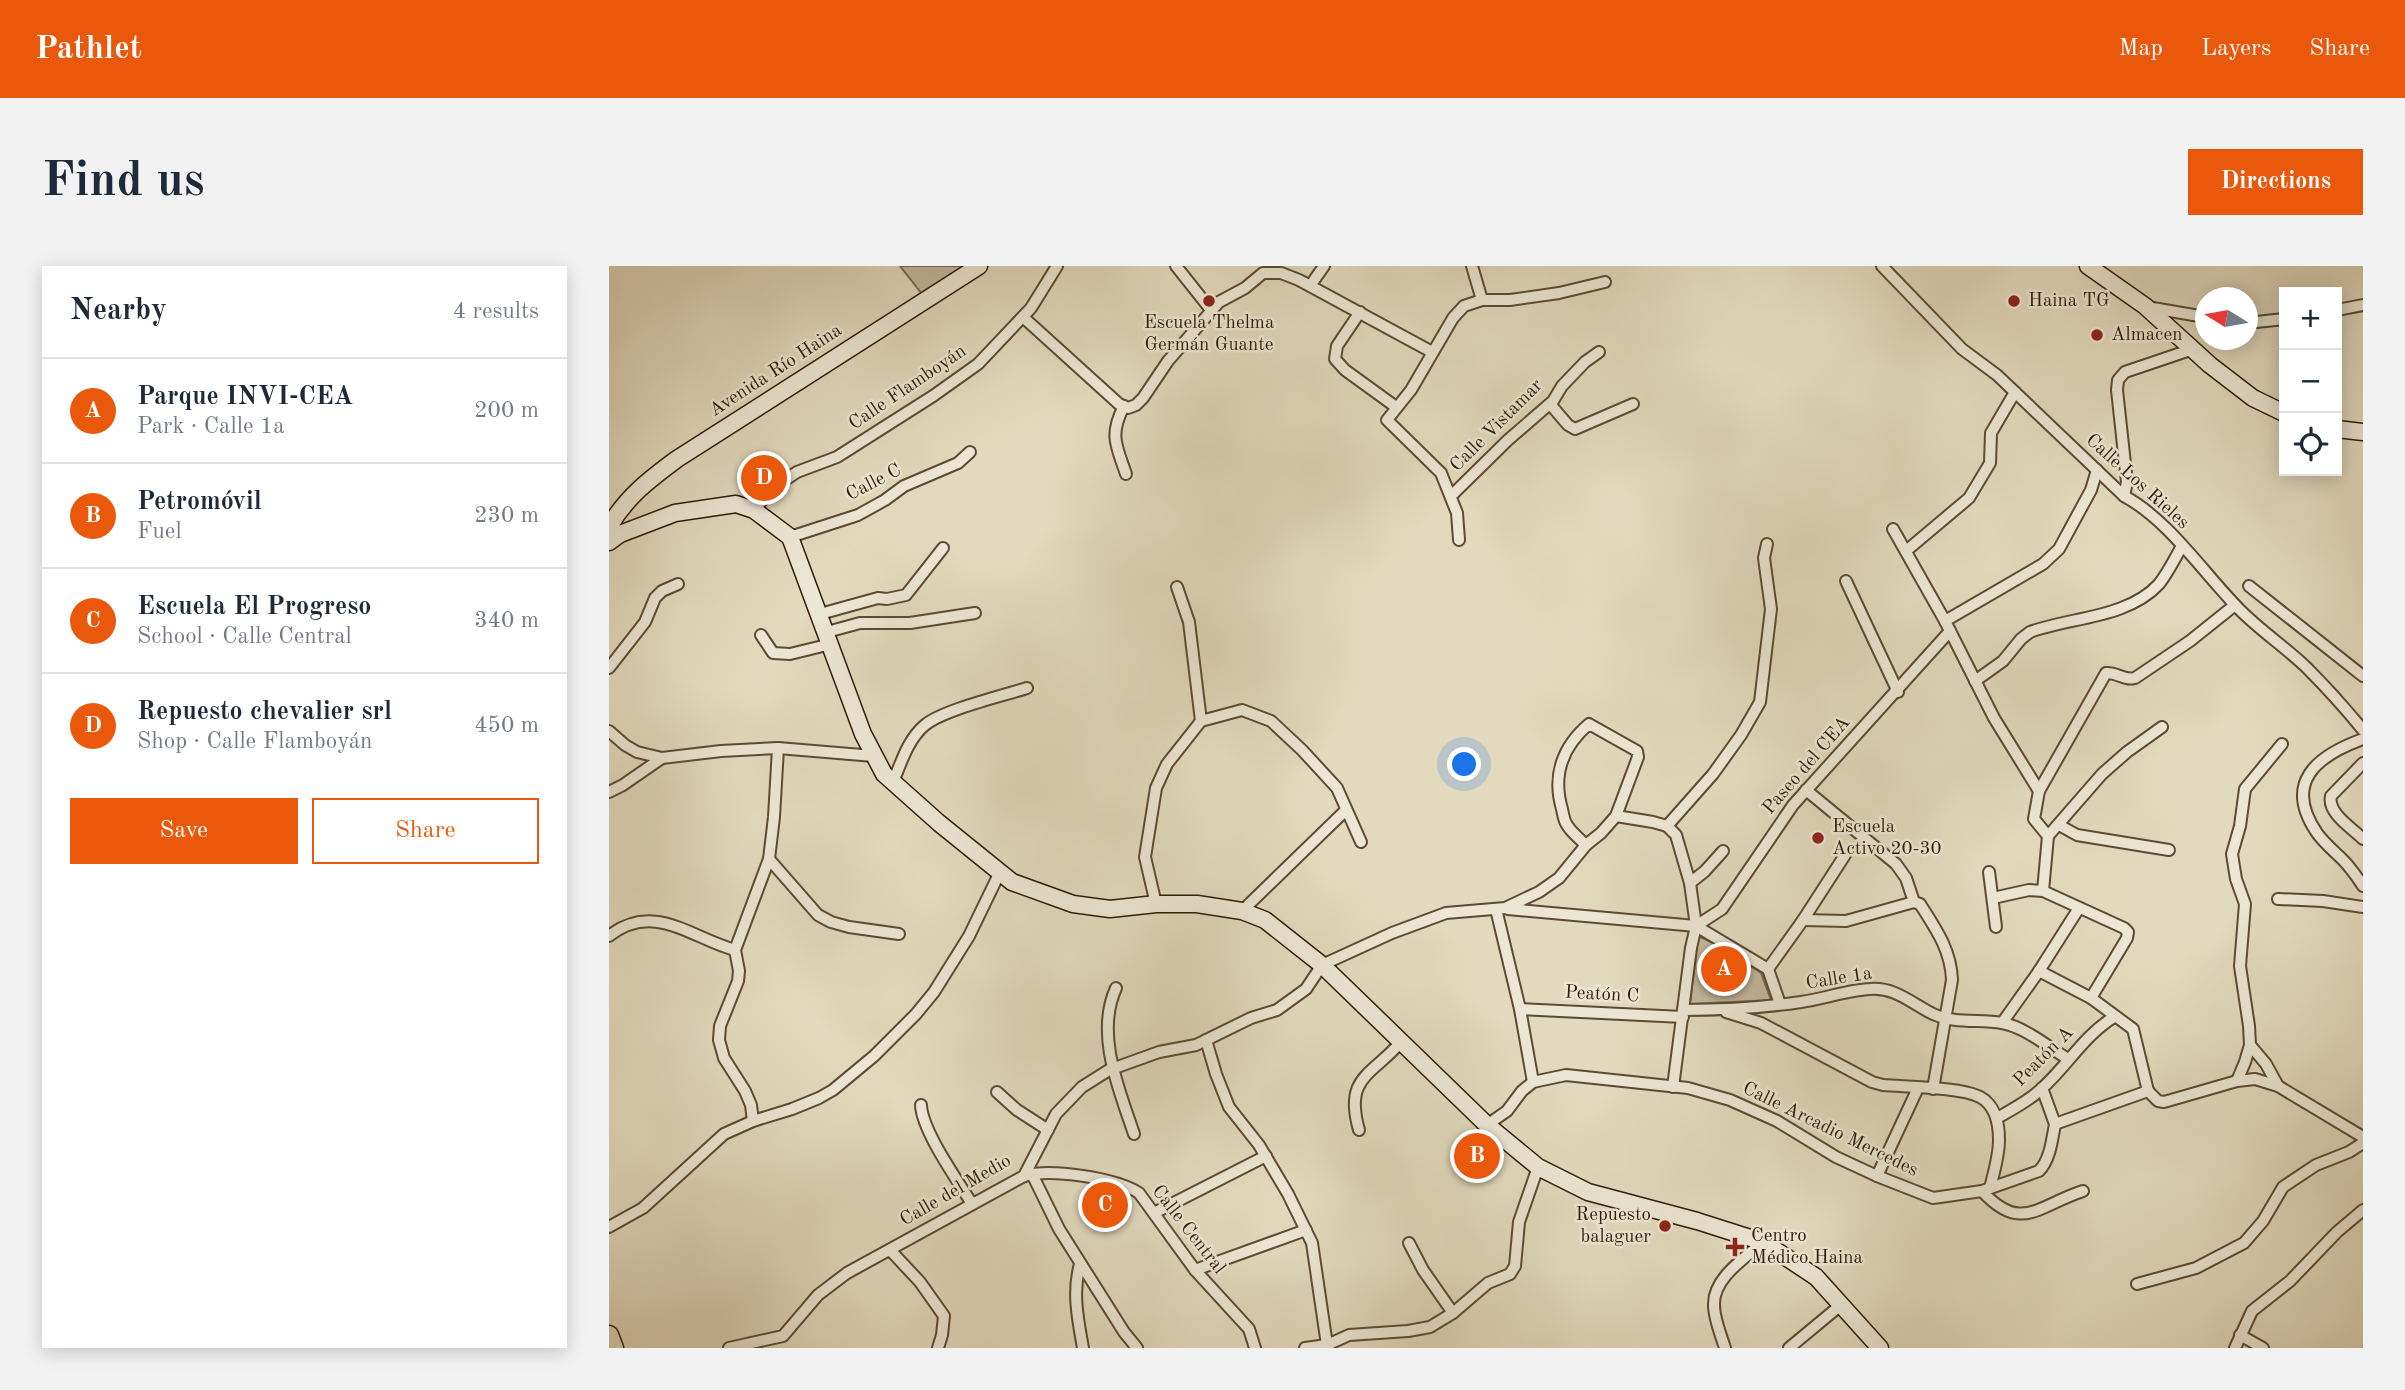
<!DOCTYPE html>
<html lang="en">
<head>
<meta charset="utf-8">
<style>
  :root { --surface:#fff; --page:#f2f2f3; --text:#1f2937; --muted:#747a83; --line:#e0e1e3; --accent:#ea580c }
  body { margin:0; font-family:"Old Standard TT",serif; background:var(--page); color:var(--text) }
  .controls { position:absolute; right:21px; top:21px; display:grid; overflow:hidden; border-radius:0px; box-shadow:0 4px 18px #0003 }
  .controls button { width:63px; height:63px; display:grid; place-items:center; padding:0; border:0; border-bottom:2px solid var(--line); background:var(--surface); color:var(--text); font:35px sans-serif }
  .compass { position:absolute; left:1586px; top:21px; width:63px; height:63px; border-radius:50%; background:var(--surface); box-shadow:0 4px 18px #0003; rotate:281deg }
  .you { position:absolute; left:856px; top:499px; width:24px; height:24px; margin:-18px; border:5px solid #fff; border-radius:50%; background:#1a73e8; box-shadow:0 0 0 10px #1a73e833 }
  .badge { display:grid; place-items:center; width:46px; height:46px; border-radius:50%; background:var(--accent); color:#fff; font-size:23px; font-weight:700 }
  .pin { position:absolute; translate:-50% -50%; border:4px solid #fff; box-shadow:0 2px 7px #0006 }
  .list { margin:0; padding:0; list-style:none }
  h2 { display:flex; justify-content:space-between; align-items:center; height:91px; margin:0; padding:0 28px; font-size:30px }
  h2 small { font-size:23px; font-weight:400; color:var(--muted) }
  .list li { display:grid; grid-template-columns:46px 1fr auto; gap:21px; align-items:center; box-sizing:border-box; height:105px; padding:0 28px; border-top:2px solid var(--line) }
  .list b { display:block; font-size:26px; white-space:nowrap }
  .list p { margin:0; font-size:23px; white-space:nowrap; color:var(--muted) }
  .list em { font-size:23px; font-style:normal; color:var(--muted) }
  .actions { display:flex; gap:14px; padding:21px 28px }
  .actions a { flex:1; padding:16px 0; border:2px solid var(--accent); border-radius:0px; text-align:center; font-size:24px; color:var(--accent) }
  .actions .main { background:var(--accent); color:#fff }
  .icon { flex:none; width:38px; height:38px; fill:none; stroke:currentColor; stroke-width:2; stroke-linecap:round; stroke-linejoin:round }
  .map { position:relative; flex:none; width:1754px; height:1082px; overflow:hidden; border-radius:0px }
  header { display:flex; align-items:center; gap:42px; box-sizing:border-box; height:98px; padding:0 35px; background:var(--accent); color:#fff }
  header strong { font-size:33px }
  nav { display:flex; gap:38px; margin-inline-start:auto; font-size:24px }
  .intro { display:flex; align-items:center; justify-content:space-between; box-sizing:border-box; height:168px; padding:0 42px }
  h1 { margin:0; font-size:49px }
  .button { padding:18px 32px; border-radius:0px; background:var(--accent); color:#fff; font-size:24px; font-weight:700 }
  main { display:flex; gap:42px; padding:0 42px }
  aside { flex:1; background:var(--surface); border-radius:0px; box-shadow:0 4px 18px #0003 }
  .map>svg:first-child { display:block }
  .green { fill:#c4b99f; stroke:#7a6a52; stroke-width:2 }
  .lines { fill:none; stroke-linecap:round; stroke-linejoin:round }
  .street-casing { stroke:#5d4a34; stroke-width:14 }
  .secondary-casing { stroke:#311a06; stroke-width:19 }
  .primary-casing { stroke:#311a06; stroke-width:21 }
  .street { stroke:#ece7d5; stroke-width:10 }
  .secondary { stroke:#ece7d5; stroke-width:16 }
  .primary { stroke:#e2dabe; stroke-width:18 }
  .poi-dot { fill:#8f2418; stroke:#ece7d5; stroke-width:2.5 }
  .labels { text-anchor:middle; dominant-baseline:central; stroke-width:5; stroke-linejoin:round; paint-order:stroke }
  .poi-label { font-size:19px; fill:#311a06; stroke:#ece7d5; text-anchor:start }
  .street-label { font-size:19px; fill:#311a06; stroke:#ece7d5 }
</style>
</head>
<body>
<header>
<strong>Pathlet</strong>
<nav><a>Map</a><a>Layers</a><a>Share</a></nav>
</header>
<div class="intro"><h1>Find us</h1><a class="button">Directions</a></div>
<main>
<aside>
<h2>Nearby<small>4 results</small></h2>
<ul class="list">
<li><span class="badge">A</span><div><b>Parque INVI-CEA</b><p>Park · Calle 1a</p></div><em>200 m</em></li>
<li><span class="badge">B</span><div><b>Petromóvil</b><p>Fuel</p></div><em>230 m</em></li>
<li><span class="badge">C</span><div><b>Escuela El Progreso</b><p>School · Calle Central</p></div><em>340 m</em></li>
<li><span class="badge">D</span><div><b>Repuesto chevalier srl</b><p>Shop · Calle Flamboyán</p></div><em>450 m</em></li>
</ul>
<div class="actions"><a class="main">Save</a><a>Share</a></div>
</aside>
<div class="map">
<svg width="1754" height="1082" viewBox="0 0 1754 1082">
  <rect width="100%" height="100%" fill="#e2dabe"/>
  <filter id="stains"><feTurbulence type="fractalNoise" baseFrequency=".00286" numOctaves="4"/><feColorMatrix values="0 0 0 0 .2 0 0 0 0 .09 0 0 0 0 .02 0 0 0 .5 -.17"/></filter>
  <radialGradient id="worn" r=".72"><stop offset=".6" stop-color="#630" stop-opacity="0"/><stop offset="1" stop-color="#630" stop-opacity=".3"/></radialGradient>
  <!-- green -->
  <g class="green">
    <path d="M291,0H355L313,28Z"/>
    <path d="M1089,670L1111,680L1152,707L1162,734L1081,738Z"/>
  </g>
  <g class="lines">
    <defs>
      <g id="street">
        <path d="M567,0L602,44"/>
        <path d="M863,0L873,34"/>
        <path d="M1273,0L1353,83L1388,109L1515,230C1561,255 1595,308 1632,345C1652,365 1676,381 1697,401C1717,421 1736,442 1754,464"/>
        <path d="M701,20L715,0"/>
        <path d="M1538,41L1596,51"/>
        <path d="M1728,44L1754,39"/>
        <path d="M751,46L728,80L726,93L736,104L787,141"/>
        <path d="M414,51L510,138L519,142L527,139L534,132L559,95L610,36L636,22L654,7H672L690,14L823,86"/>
        <path d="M1638,57L1675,53"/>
        <path d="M941,138L959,159L966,163L1024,138"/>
        <path d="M515,140C500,169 507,179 517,208"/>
        <path d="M842,230L899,174L944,135L953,120L976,96L990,86"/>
        <path d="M1515,230L1518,216L1508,124L1509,114L1516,106L1584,83"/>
        <path d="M145,244L164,222L188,206L228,191L324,130L369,98L422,42L448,0"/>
        <path d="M1284,263L1336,355L1385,452L1430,525"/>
        <path d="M181,271L249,249L276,234L295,220L349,197L361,186"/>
        <path d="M850,274L848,247L832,207L778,154L802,124L844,52L855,40L873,34H901L950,27L996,16"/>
        <path d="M1297,285L1360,232L1381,197L1382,167L1406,126"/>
        <path d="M1237,315L1289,426"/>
        <path d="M1640,320L1754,410"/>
        <path d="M568,321L580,356L592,455"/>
        <path d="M211,348L269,332L278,333L297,329L334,282"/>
        <path d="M1336,355L1434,298L1450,283L1482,224L1488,204"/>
        <path d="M218,366L251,357H301L366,347"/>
        <path d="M152,369L164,387L181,388L222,378"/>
        <path d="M0,402L36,356L46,332L53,325L69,318"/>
        <path d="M1366,415L1394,395L1412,373L1421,366C1462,351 1519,352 1550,318C1559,307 1566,292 1573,280"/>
        <path d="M0,465L16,479L28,486L53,492L112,485L169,482L265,490"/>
        <path d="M1754,473C1707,490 1674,517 1708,567C1715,577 1726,586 1734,594C1742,602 1748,611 1754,620"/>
        <path d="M1754,497L1722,530C1718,547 1743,562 1754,573"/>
        <path d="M284,516C292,497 299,473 316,459C334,444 393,430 418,422"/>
        <path d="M1197,524L1287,598L1297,612L1305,636L1311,638C1327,663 1342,684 1343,714L1324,823"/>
        <path d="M0,526L14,519L53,492"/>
        <path d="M1007,550L1044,556L1058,560L1067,569L1081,617L1087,660L1082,682L1064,821"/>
        <path d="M1450,559L1468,569L1560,584"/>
        <path d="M1058,560L1104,508L1132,469L1151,436L1162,343L1155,292L1158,278"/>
        <path d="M1439,570L1425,553L1430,525L1497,407C1508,406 1515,415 1526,412L1581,375L1626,339"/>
        <path d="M160,593L209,649L222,656L240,661L290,668"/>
        <path d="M1380,606L1387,661"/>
        <path d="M1081,617L1096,605L1114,585"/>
        <path d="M1434,625L1439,570L1493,508L1518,486L1553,461"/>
        <path d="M1384,632L1420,624L1434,625L1515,662L1519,666L1518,672L1482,732"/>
        <path d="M1669,633L1714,635L1754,641"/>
        <path d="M547,638L536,591L547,522L558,498L592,455L633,444L662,455L693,484L728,522L752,576"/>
        <path d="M887,643L911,743L924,816"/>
        <path d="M899,643L1087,660L1159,703L1171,738"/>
        <path d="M633,645L737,544"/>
        <path d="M1194,654L1237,655L1305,636"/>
        <path d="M1087,660L1113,643L1184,539L1341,365"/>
        <path d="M0,670C45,635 82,672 126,684"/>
        <path d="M1159,703L1194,654L1236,589"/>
        <path d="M1430,705L1482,732L1524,763L1539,825"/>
        <path d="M507,722C486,768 510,823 525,868"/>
        <path d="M911,743L1074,751"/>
        <path d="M1074,744C1114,744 1153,742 1192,736C1215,733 1238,724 1261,723C1287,721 1303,738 1324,748C1346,758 1371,753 1393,757C1416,761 1439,781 1459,793"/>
        <path d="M1117,746L1152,757L1263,816L1274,819C1298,821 1352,821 1371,831C1386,839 1390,858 1390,874C1390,890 1385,906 1381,922"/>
        <path d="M1393,757L1430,705L1470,642"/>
        <path d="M597,774L607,808L620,841L650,879L679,928L703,977L718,1079"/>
        <path d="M1641,779L1657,798L1669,820"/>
        <path d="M1628,815L1636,796L1641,779L1640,760L1631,700L1636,638L1627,613L1623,588L1631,560L1636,523L1673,478"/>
        <path d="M1433,822L1446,858"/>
        <path d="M388,826L408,844L439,864"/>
        <path d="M312,839C313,865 349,915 363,938"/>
        <path d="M1388,852C1402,844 1418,836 1430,825C1457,802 1474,770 1505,751"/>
        <path d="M144,855L142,839L136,825L115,792L110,774L111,760L129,715L130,705L126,684L160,593L165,551L169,482"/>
        <path d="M1446,858L1539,825L1549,835L1555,836L1628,815L1646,813L1669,820L1754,871"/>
        <path d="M878,859L898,845L913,825L924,816L957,809L1079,822L1121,834L1168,855L1227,891L1268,910L1324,932L1373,925L1430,905C1441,894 1443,874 1446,858"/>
        <path d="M750,864C735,811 762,810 792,776"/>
        <path d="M423,908L450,963L515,1066L528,1082"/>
        <path d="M415,910C441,902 507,912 530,927L586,1004L640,1063L646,1082"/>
        <path d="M1268,910L1309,822"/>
        <path d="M1373,925C1412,968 1430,939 1474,925"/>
        <path d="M545,947L657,890"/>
        <path d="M0,961L34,942L115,868L144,855L183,843L210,832L224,824L265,790L307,748L325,726L360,670L391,606"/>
        <path d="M800,977L814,1004L844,1047"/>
        <path d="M281,984L311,1016L335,1050L333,1069L329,1082"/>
        <path d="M471,998C463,1026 469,1054 474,1082"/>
        <path d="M586,1004L697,964"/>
        <path d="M1528,1018L1587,1002L1635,977L1654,955L1674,921L1707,899L1740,886L1754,877"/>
        <path d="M1631,1069L1654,1082"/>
        <path d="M120,1082L174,1070L209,1029L238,1007L415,910L447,848L473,821L500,804L550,786L587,779L642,752L668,744L697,723L713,699L783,667L837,647L896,642L930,626L950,612L977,579L992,567L1007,550L1029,491L1028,485L980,458C954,480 943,509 953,543C954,548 955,555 958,559C962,566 971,573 977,579"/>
        <path d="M696,1082L718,1079L740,1069L799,1065L821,1061L844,1047L879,1017L901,1008L906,1000L910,956L929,901"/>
        <path d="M1116,1082C1112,1069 1105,1053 1105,1039C1104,1012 1136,992 1154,976"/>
        <path d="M1180,1082L1233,1038"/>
        <path d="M1626,1082L1643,1045L1681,1015L1728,966L1754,944"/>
      </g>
      <g id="secondary">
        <path d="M1479,0L1536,40L1601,99L1644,132L1675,147"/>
        <path d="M1728,163L1754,166"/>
        <path d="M0,261C17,231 41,213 68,193L370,0"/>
        <path d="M0,276L11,268L66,247L127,238L145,244L181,271L254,468L275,508L330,557L403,616L464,638L501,643L547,638H588L633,645L656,654L713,699L878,859L929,901L979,926L1088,955L1154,976L1207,1011L1271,1082"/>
      </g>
      <path id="primary" d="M0,1069L5,1082"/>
    </defs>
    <!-- street casing -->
    <use href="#street" class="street-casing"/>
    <!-- secondary casing -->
    <use href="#secondary" class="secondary-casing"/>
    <!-- primary casing -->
    <use href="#primary" class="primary-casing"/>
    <!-- street -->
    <use href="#street" class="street"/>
    <!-- secondary -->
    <use href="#secondary" class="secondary"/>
    <!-- primary -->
    <use href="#primary" class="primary"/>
  </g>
  <!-- markers -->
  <g class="poi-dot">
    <circle cx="600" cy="35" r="7"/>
    <circle cx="1405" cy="35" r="7"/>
    <circle cx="1488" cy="69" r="7"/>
    <circle cx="1209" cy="572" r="7"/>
    <circle cx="1056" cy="960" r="7"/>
    <path d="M1122.5 970.5h7v7h7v7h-7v7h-7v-7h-7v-7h7z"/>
  </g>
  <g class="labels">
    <!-- poi labels -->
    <g class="poi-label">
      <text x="1419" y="35">Haina TG</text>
      <text x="600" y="57" text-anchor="middle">Escuela Thelma<tspan x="600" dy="22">Germán Guante</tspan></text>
      <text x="1502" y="69">Almacen</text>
      <text x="1223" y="561">Escuela<tspan x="1223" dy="22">Activo 20-30</tspan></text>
      <text x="1042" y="949" text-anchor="end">Repuesto<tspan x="1042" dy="22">balaguer</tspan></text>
      <text x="1142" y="970">Centro<tspan x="1142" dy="22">Médico Haina</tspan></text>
    </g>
    <!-- street labels -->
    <g class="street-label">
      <text transform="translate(167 105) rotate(-33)">Avenida Río Haina</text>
      <text transform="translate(299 122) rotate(-34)">Calle Flamboyán</text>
      <text transform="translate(888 160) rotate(-45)">Calle Vistamar</text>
      <text transform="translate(1528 216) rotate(42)">Calle Los Rieles</text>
      <text transform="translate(265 217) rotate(-27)">Calle C</text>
      <text transform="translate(1198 500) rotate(-49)">Paseo del CEA</text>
      <text transform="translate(1230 713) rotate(-9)">Calle 1a</text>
      <text transform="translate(993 729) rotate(3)">Peatón C</text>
      <text transform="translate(1435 791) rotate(-45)">Peatón A</text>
      <text transform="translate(1221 864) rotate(26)">Calle Arcadio Mercedes</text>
      <text transform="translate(347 925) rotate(-30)">Calle del Medio</text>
      <text transform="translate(579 964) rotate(52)">Calle Central</text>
    </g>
  </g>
  <rect width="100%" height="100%" filter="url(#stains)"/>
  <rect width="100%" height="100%" fill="url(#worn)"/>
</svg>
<div class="controls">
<button>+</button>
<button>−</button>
<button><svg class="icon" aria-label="locate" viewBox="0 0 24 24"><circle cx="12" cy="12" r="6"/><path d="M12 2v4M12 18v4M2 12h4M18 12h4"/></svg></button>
</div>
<svg class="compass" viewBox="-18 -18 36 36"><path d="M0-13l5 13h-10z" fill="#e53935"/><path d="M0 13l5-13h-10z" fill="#747a83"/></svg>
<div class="you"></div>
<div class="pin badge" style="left:1115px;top:703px">A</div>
<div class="pin badge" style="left:868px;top:890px">B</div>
<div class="pin badge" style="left:496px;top:939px">C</div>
<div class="pin badge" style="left:155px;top:212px">D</div>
</div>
</main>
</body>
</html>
